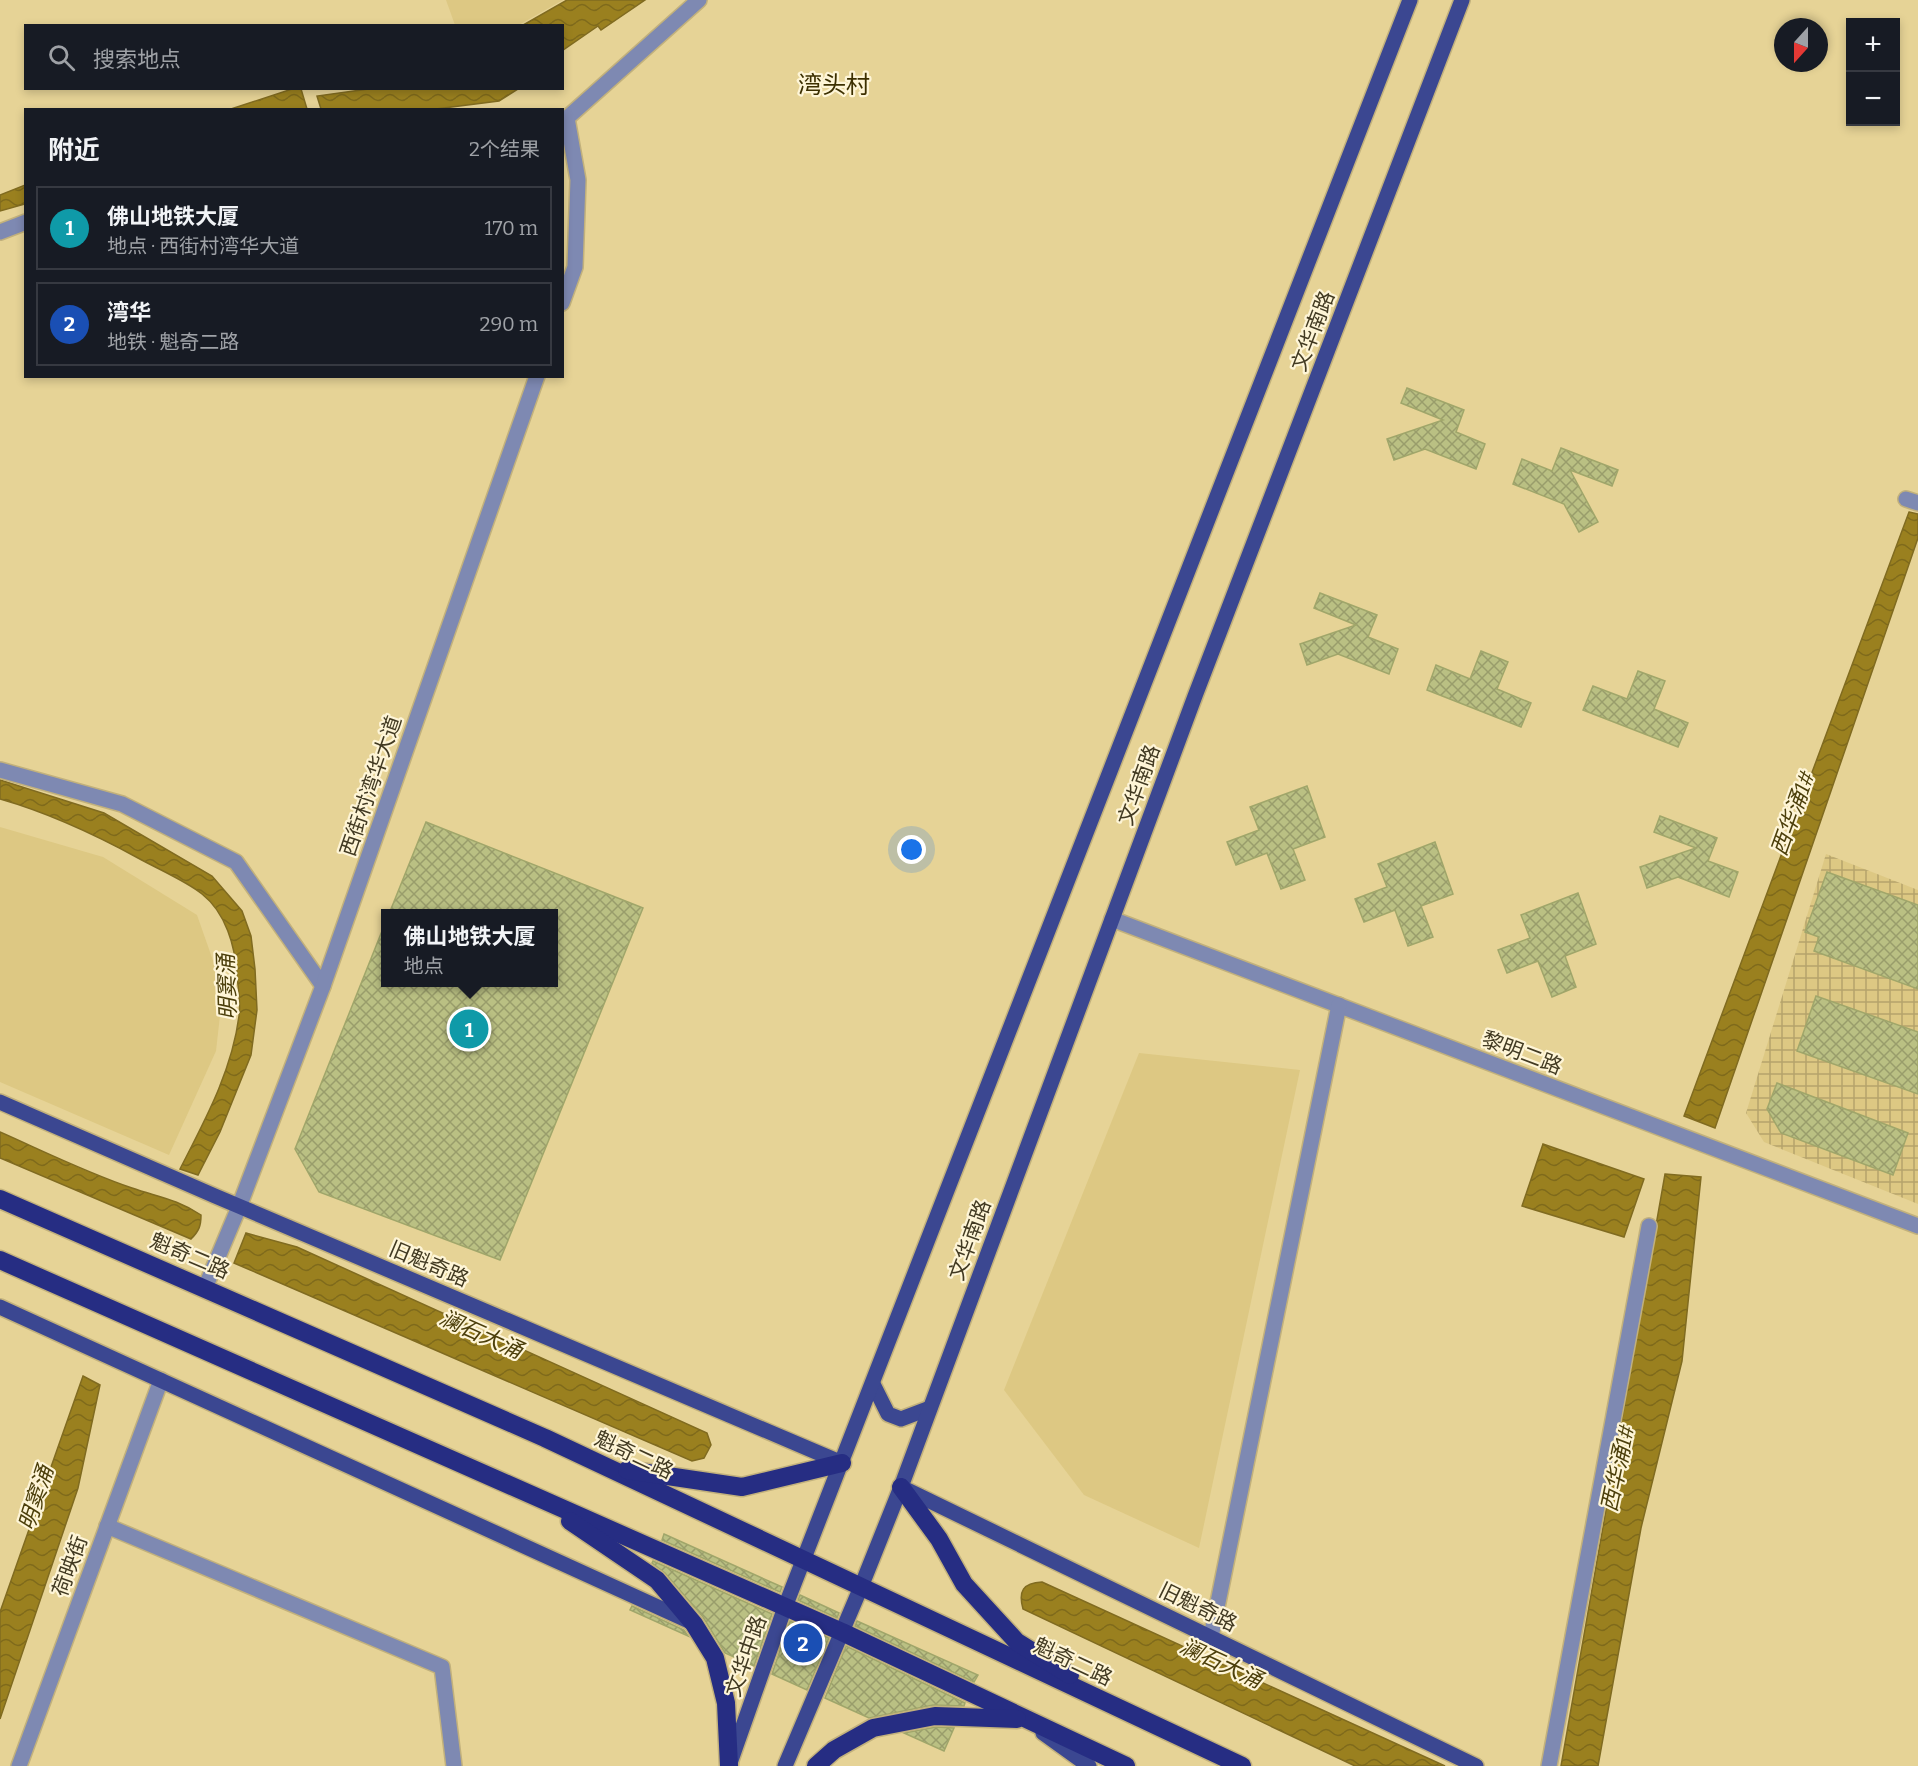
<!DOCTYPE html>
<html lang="zh">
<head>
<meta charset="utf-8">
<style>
  :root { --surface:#171b24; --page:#20242c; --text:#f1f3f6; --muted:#9ea1a6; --line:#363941; --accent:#a3aae0 }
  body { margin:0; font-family:Bitter,"Noto Sans SC",serif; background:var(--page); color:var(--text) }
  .controls { position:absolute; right:18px; top:18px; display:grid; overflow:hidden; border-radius:0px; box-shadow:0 3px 9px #0003 }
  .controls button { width:54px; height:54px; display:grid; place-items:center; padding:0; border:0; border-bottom:2px solid var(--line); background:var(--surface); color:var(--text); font:30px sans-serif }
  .compass { position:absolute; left:1774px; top:18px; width:54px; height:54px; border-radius:50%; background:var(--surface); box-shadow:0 3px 9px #0003; rotate:201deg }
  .you { position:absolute; left:912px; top:850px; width:21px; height:21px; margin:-15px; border:4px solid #fff; border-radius:50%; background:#1a73e8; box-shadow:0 0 0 9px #1a73e833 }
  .badge { display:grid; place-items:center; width:39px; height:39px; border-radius:50%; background:var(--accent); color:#fff; font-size:20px; font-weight:700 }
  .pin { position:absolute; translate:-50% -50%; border:3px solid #fff; box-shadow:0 2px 6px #0006 }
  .popup { position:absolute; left:381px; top:909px; width:177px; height:78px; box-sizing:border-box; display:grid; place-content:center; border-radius:0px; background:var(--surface); filter:drop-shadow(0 2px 4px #0005); font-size:20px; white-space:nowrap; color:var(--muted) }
  .popup b { font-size:22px; color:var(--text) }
  .popup::after { content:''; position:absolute; left:50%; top:100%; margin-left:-12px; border:12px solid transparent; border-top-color:var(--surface) }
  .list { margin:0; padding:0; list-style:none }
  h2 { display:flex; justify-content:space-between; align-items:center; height:78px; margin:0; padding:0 24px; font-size:26px }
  h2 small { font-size:20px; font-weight:400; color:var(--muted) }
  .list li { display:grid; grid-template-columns:39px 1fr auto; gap:18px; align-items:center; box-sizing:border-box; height:84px; margin:0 12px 12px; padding:0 12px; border:2px solid var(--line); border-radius:0px }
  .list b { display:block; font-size:22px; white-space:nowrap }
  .list p { margin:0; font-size:20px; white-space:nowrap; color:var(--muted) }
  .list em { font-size:20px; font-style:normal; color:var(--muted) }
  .icon { flex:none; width:33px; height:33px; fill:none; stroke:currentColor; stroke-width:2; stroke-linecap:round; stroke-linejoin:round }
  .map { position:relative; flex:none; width:1918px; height:1766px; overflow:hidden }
  .search { position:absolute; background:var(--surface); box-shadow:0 3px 9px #0003; left:24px; top:24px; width:540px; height:66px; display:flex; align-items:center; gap:15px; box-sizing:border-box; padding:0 21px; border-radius:0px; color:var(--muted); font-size:22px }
  .panel { position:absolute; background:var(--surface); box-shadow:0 3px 9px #0003; left:24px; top:108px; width:540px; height:270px; border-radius:0px }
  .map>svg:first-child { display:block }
  .built { fill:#ddc883 }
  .industrial { fill:url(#industrial-grid) }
  .water { fill:url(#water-waves); stroke:#806b20; stroke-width:1.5 }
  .building { fill:url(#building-cross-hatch); stroke:#a0a66a; stroke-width:1.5 }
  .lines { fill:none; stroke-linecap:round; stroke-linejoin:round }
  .minor-casing { stroke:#c2b17c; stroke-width:18 }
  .major-casing { stroke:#c2b17c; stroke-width:18 }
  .highway-casing { stroke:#c2b17c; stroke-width:21 }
  .minor { stroke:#7e89b2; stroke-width:15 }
  .major { stroke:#3b4791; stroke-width:15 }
  .highway { stroke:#262d83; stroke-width:18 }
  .labels { text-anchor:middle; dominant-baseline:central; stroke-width:4.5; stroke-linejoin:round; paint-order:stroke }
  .street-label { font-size:21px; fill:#423a22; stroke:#fef5d7 }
  .water-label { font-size:22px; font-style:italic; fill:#4c3f0b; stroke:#fef5d7 }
  .quarter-label { font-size:24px; fill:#3c2f00; stroke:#fef5d7 }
</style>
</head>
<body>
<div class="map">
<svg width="1918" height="1766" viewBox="0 0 1918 1766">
  <defs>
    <pattern id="industrial-grid" width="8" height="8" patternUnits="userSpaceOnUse" patternTransform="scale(1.5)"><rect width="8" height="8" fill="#ddc883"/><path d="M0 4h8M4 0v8" fill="none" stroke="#b5a36b"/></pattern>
    <pattern id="water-waves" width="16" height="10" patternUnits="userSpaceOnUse" patternTransform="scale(1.5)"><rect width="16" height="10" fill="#9a801f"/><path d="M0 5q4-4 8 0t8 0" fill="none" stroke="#7f6a1b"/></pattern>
    <pattern id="building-cross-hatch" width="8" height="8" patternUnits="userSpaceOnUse" patternTransform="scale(1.5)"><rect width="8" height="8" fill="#bac083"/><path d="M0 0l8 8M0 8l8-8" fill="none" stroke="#999d6b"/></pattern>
  </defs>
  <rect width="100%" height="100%" fill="#e6d396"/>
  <!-- built -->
  <g class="built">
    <path d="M446,0H563L517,26L455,25Z"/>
    <path d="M0,827L103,857L197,915L223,989L216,1051L169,1155L0,1082Z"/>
    <path d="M1139,1053L1300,1070L1199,1548L1084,1495L1004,1390Z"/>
  </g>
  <!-- industrial -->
  <path class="industrial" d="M1826,854L1918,890V1204L1764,1142L1746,1113Z"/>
  <!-- water -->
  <g class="water">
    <path d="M567,0H645L601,30L598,26L563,50L562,26L523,25Z"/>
    <path d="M295,88L301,89L307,109H231Z"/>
    <path d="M368,89V88L518,89L499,101L436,109H321L317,96Z"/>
    <path d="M25,185V204L0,211V195Z"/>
    <path d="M1909,512L1918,514V538L1715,1128L1684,1116Z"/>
    <path d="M0,780L104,813L212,876L242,911L251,936L255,969L257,1010L251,1055L220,1132L198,1175L180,1169C205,1120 232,1071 239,1016C241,1003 238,988 237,975C235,946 226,913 202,894C188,882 156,868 138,858C94,834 49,813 0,799Z"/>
    <path d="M0,1132C43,1151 87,1173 132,1188C158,1197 177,1199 201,1215C201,1226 199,1231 191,1239L0,1158Z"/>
    <path d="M1543,1144L1644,1179L1624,1237L1522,1206Z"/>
    <path d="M1665,1174L1701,1177L1682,1361L1641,1528L1598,1766H1561Z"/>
    <path d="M246,1233L297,1247L707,1433L711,1445L704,1458L692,1461L234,1263Z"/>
    <path d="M83,1376L100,1385L78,1488L0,1719V1612Z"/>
    <path d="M1042,1582L1445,1766H1355L1023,1609C1018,1591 1023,1583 1042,1582Z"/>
  </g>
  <!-- building -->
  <g class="building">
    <path d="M1407,388L1464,410L1456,432L1485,444L1476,469L1425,449L1394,460L1387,439L1443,420L1401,403Z"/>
    <path d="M1561,448L1618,470L1612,486L1570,470L1598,522L1579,532L1564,504L1513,484L1522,459L1552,471Z"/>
    <path d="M1320,593L1377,615L1368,637L1398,649L1389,674L1338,654L1307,665L1300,644L1356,625L1314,608Z"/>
    <path d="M1481,651L1508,662L1497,689L1531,703L1521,727L1427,690L1436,665L1470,679Z"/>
    <path d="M1638,671L1665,681L1654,709L1688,723L1678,747L1583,710L1593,686L1627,699Z"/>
    <path d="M1307,786L1325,837L1293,849L1305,880L1281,889L1267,853L1236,865L1227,842L1259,830L1250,807Z"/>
    <path d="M1660,816L1717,838L1708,861L1738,872L1729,897L1678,877L1647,888L1640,867L1696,848L1654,832Z"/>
    <path d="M426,822L643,908L500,1260L319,1192L295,1149L384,926L385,982H553V914H389Z"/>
    <path d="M1435,842L1453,894L1421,906L1433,937L1408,946L1395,910L1364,922L1355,899L1387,887L1378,864Z"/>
    <path d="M1827,872L1918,905V989L1814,951L1819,937L1805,932Z"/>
    <path d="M1578,893L1596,944L1565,956L1576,987L1552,997L1538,961L1507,973L1498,950L1530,938L1521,915Z"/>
    <path d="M1816,996L1918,1032V1094L1797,1051Z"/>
    <path d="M1777,1083L1908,1133L1893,1175L1781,1133L1767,1109Z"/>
    <path d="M664,1534L782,1587L780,1592L662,1540Z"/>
    <path d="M653,1561L772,1614L754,1666L725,1653L703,1617L665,1573L652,1563Z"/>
    <path d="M800,1595L839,1613L837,1618L798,1600Z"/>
    <path d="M632,1606L684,1630L688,1636L630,1610Z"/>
    <path d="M790,1621L829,1638L807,1690L772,1674Z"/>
    <path d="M857,1621L978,1675L974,1682L855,1626Z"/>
    <path d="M846,1646L965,1703L964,1706L933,1705L869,1718L825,1698Z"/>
    <path d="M936,1727L954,1728L944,1751L904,1733Z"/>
  </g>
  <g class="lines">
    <defs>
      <g id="minor">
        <path d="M562,118H567L699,0"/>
        <path d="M0,232L26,222"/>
        <path d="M562,303L575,267L578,180L567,118"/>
        <path d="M1906,499L1918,503"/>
        <path d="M0,770L122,804L236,862L323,986"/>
        <path d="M1112,919L1918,1226"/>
        <path d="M205,1288L239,1207L323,986L537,376"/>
        <path d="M107,1526L442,1667L454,1766"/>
        <path d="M1211,1637L1339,1005"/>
        <path d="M19,1766L161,1380"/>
        <path d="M1549,1766L1649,1226"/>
      </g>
      <g id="major">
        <path d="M0,1102L215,1196L842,1463"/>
        <path d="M0,1307L693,1623"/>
        <path d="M873,1384L888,1414L901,1419L930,1408"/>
        <path d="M901,1487L1476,1766"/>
        <path d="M1043,1733L1089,1766"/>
        <path d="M730,1763L785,1607L1410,0"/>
        <path d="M785,1766L861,1587L901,1487L1195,696L1462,0"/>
      </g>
      <g id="highway">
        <path d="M0,1199L545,1438L1242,1766"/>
        <path d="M0,1260L842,1632L1126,1766"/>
        <path d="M627,1470L742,1487L842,1463"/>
        <path d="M901,1487L939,1539L964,1584L1017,1642L1070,1675"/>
        <path d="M570,1521L657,1580L694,1624L715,1658L726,1703L729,1766"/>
        <path d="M816,1766L834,1750L873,1728L935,1716L1017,1719"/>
      </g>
    </defs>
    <!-- minor casing -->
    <use href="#minor" class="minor-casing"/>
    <!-- major casing -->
    <use href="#major" class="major-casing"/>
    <!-- highway casing -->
    <use href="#highway" class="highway-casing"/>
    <!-- minor -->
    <use href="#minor" class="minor"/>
    <!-- major -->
    <use href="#major" class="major"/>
    <!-- highway -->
    <use href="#highway" class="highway"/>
  </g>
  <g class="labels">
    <!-- street labels -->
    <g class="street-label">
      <text transform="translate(1313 331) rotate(-69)">文华南路</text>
      <text transform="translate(1139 785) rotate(-70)">文华南路</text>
      <text transform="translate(371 786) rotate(-71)">西街村湾华大道</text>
      <text transform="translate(1522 1053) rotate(21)">黎明二路</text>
      <text transform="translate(970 1240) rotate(-70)">文华南路</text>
      <text transform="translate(190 1256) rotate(23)">魁奇二路</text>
      <text transform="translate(429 1264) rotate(23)">旧魁奇路</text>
      <text transform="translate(634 1455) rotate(25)">魁奇二路</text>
      <text transform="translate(70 1566) rotate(-70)">荷映街</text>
      <text transform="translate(1198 1607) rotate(26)">旧魁奇路</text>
      <text transform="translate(746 1656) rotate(-71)">文华中路</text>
      <text transform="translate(1073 1662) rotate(25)">魁奇二路</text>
    </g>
    <!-- water labels -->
    <g class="water-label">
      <text transform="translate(1793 813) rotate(-70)">西华涌1#</text>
      <text transform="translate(227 987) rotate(-92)">明窦涌</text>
      <text transform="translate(481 1334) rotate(24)">澜石大涌</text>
      <text transform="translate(1618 1468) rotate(-78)">西华涌1#</text>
      <text transform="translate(36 1498) rotate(-72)">明窦涌</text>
      <text transform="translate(1221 1663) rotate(25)">澜石大涌</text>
    </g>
    <!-- quarter labels -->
    <g class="quarter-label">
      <text x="834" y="85">湾头村</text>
    </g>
  </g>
</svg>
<div class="controls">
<button>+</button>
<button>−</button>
</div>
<svg class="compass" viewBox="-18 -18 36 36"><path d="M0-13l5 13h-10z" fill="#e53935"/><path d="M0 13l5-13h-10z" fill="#9ea1a6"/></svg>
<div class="you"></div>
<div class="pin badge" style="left:469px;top:1029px;background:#0f9aa8">1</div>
<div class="popup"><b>佛山地铁大厦</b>地点</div>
<div class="pin badge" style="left:803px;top:1643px;background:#1a4fb4">2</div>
<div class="search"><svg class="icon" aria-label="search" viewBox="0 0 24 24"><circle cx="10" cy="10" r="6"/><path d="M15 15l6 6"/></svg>搜索地点</div>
<section class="panel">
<h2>附近<small>2个结果</small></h2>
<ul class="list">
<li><span class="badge" style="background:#0f9aa8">1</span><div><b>佛山地铁大厦</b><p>地点 · 西街村湾华大道</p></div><em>170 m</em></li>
<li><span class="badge" style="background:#1a4fb4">2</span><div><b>湾华</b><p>地铁 · 魁奇二路</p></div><em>290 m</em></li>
</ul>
</section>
</div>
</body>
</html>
